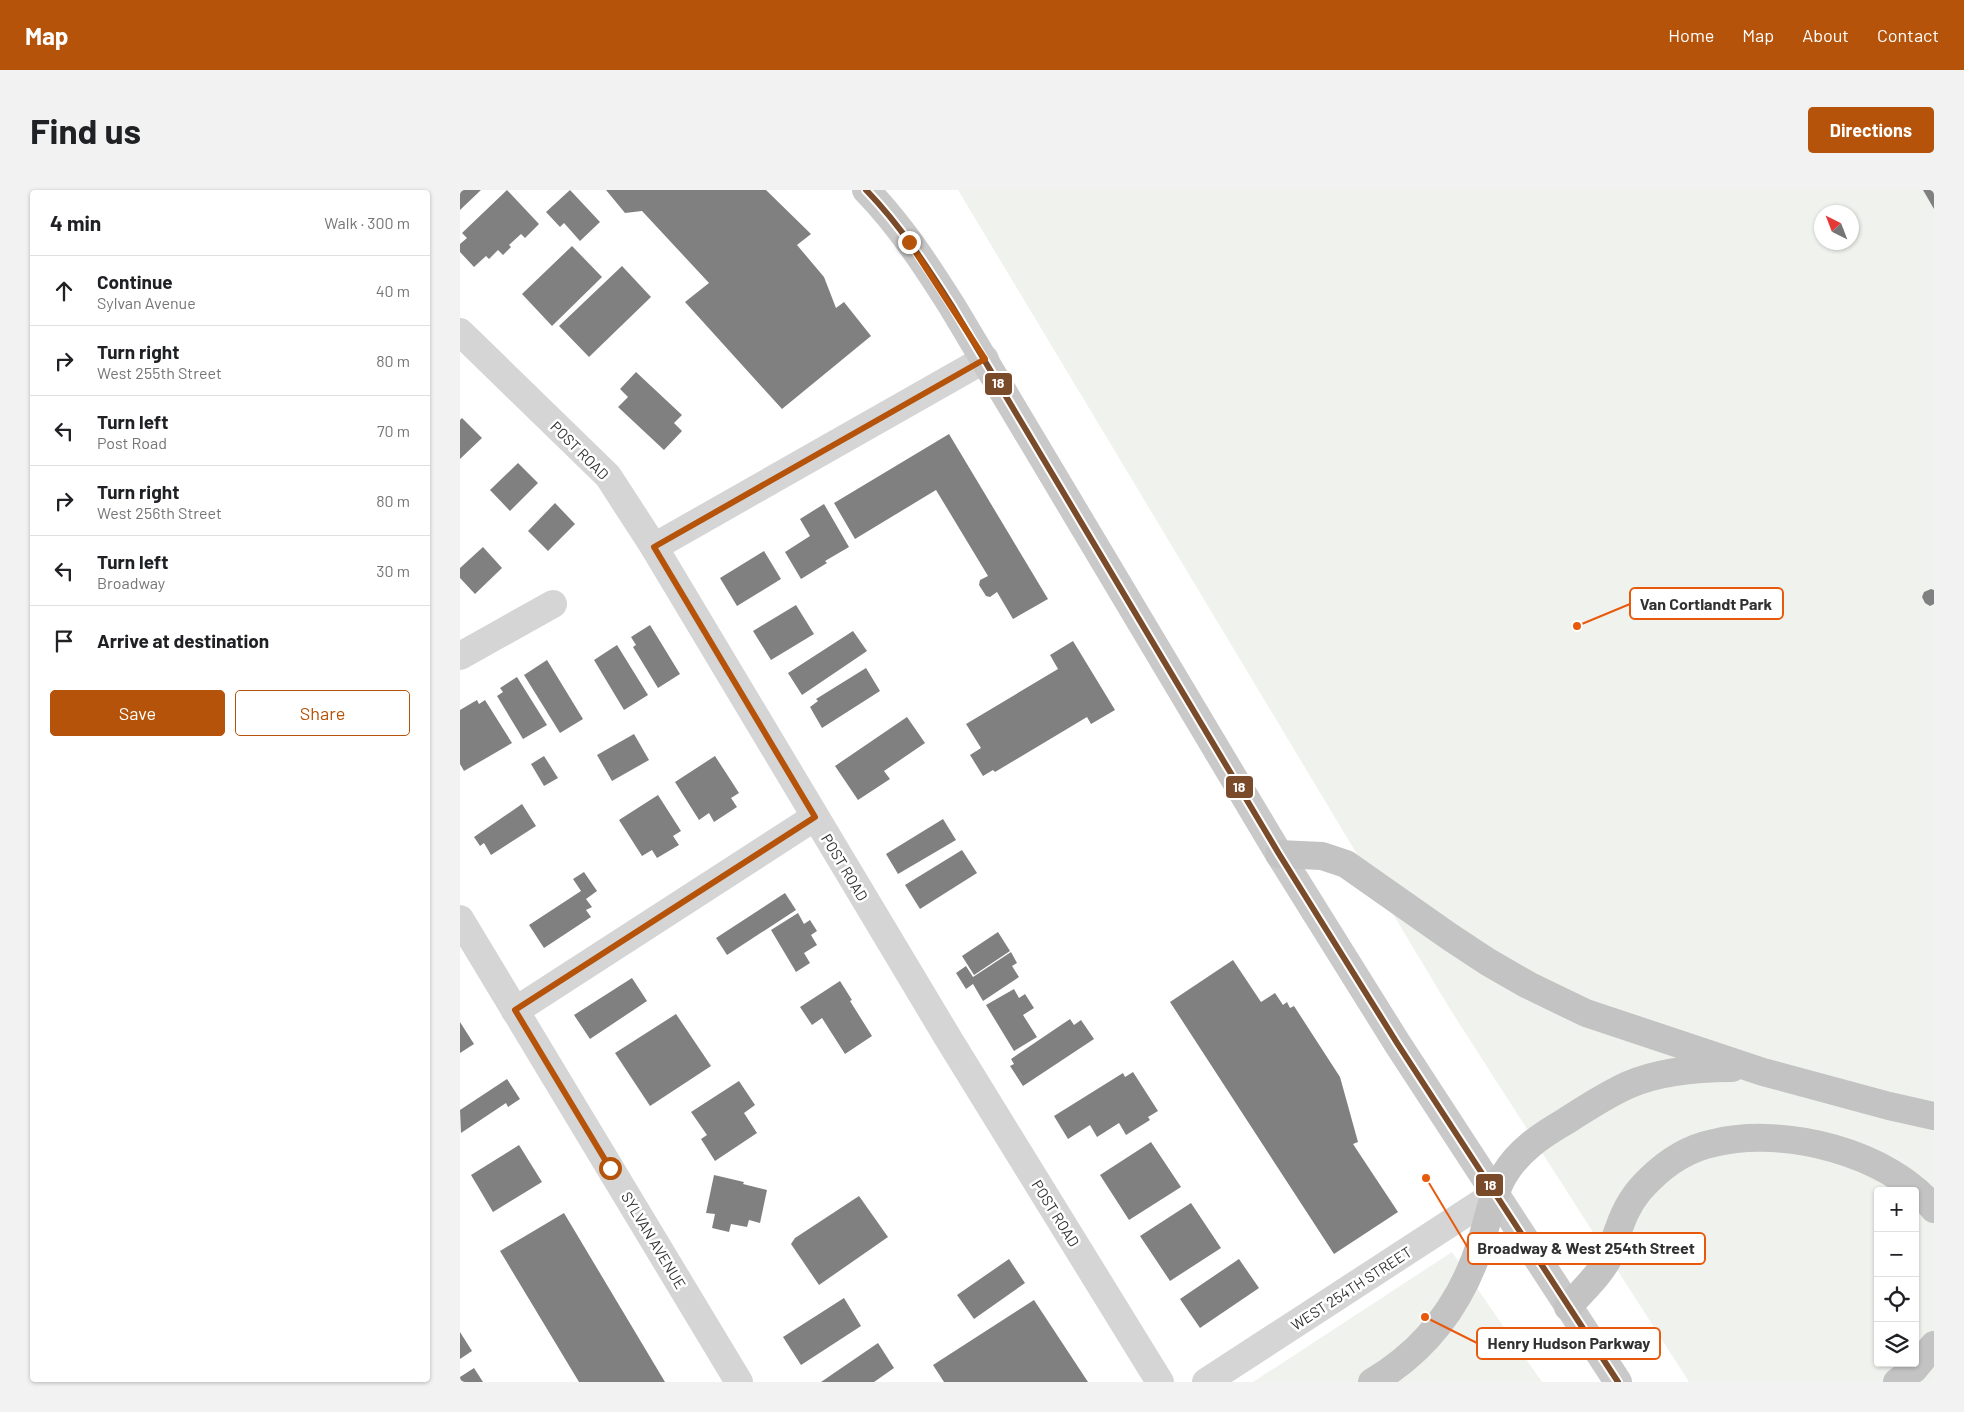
<!DOCTYPE html>
<html lang="en">
<head>
<meta charset="utf-8">
<style>
  :root { --surface:#fff; --page:#f2f2f2; --text:#202124; --muted:#757577; --line:#e0e0e0; --accent:#b45309 }
  body { margin:0; font-family:Barlow,sans-serif; background:var(--page); color:var(--text) }
  .controls { position:absolute; right:15px; bottom:15px; display:grid; overflow:hidden; border-radius:5px; box-shadow:0 1px 4px #0004 }
  .controls button { width:45px; height:45px; display:grid; place-items:center; padding:0; border:0; border-bottom:1px solid var(--line); background:var(--surface); color:var(--text); font:25px sans-serif }
  .compass { position:absolute; left:1354px; top:15px; width:45px; height:45px; border-radius:50%; background:var(--surface); box-shadow:0 1px 4px #0004; rotate:318deg }
  .stop { position:absolute; width:15px; height:15px; margin:-11px; border:4px solid #b45309; border-radius:50%; background:#fff }
  .stop.end { background:#b45309; border-color:#fff; box-shadow:0 1px 5px #0008 }
  .list { margin:0; padding:0; list-style:none }
  h2 { display:flex; justify-content:space-between; align-items:center; height:65px; margin:0; padding:0 20px; font-size:21px }
  h2 small { font-size:16px; font-weight:400; color:var(--muted) }
  .list li { display:grid; grid-template-columns:32px 1fr auto; gap:15px; align-items:center; box-sizing:border-box; height:70px; padding:0 20px; border-top:1px solid var(--line) }
  .list b { display:block; font-size:19px; white-space:nowrap }
  .list p { margin:0; font-size:16px; white-space:nowrap; color:var(--muted) }
  .list em { font-size:16px; font-style:normal; color:var(--muted) }
  .actions { display:flex; gap:10px; padding:15px 20px }
  .actions a { flex:1; padding:11px 0; border:1px solid var(--accent); border-radius:5px; text-align:center; font-size:18px; color:var(--accent) }
  .actions .main { background:var(--accent); color:#fff }
  .icon { flex:none; width:28px; height:28px; fill:none; stroke:currentColor; stroke-width:2; stroke-linecap:round; stroke-linejoin:round }
  .map { position:relative; flex:none; width:1474px; height:1192px; overflow:hidden; border-radius:5px }
  header { display:flex; align-items:center; gap:30px; box-sizing:border-box; height:70px; padding:0 25px; background:var(--accent); color:#fff }
  header strong { font-size:24px }
  nav { display:flex; gap:28px; margin-inline-start:auto; font-size:18px }
  .intro { display:flex; align-items:center; justify-content:space-between; box-sizing:border-box; height:120px; padding:0 30px }
  h1 { margin:0; font-size:35px }
  .button { padding:12px 22px; border-radius:5px; background:var(--accent); color:#fff; font-size:18px; font-weight:700 }
  main { display:flex; gap:30px; padding:0 30px }
  aside { flex:1; background:var(--surface); border-radius:5px; box-shadow:0 1px 4px #0004 }
  .map>svg:first-child { display:block }
  .green { fill:#f0f3ed; fill-rule:evenodd }
  .building { fill:#808080 }
  .lines { fill:none; stroke-linecap:round; stroke-linejoin:round }
  .minor { stroke:#d5d5d5; stroke-width:28 }
  .primary { stroke:#c9c9c9; stroke-width:28 }
  .motorway { stroke:#c3c3c3; stroke-width:28 }
  .bus-1-casing { stroke:#fff; stroke-width:10 }
  .bus-1 { stroke:#7a4b2a; stroke-width:6 }
  .route { stroke:#b45309; stroke-width:6 }
  .labels { text-anchor:middle; dominant-baseline:central; stroke-width:5; stroke-linejoin:round; paint-order:stroke }
  .street-label { font-size:15px; fill:#313131; stroke:#fff }
  .leader { fill:none; stroke:#e8590c; stroke-width:2 }
  .callout-dot { fill:#e8590c; stroke:#fff; stroke-width:2 }
  .callout { fill:#fff; stroke:#e8590c; stroke-width:2 }
  .callout-label { font-size:16px; text-anchor:middle; font-weight:bold; fill:#313131 }
  .line-badge { stroke:#fff; stroke-width:2 }
  .badge-label { font-size:14px; text-anchor:middle; font-weight:bold; fill:#fff }
</style>
</head>
<body>
<header>
<strong>Map</strong>
<nav><a>Home</a><a>Map</a><a>About</a><a>Contact</a></nav>
</header>
<div class="intro"><h1>Find us</h1><a class="button">Directions</a></div>
<main>
<aside>
<h2>4 min<small>Walk · 300 m</small></h2>
<ul class="list">
<li><svg class="icon" aria-label="ahead" viewBox="0 0 24 24"><path d="M12 20V5M6 11l6-6 6 6"/></svg><div><b>Continue</b><p>Sylvan Avenue</p></div><em>40 m</em></li>
<li><svg class="icon" aria-label="right" viewBox="0 0 24 24"><path d="M7 20v-9h11M14 6l5 5-5 5"/></svg><div><b>Turn right</b><p>West 255th Street</p></div><em>80 m</em></li>
<li><svg class="icon" aria-label="left" viewBox="0 0 24 24"><path d="M17 20v-9H6M10 6l-5 5 5 5"/></svg><div><b>Turn left</b><p>Post Road</p></div><em>70 m</em></li>
<li><svg class="icon" aria-label="right" viewBox="0 0 24 24"><path d="M7 20v-9h11M14 6l5 5-5 5"/></svg><div><b>Turn right</b><p>West 256th Street</p></div><em>80 m</em></li>
<li><svg class="icon" aria-label="left" viewBox="0 0 24 24"><path d="M17 20v-9H6M10 6l-5 5 5 5"/></svg><div><b>Turn left</b><p>Broadway</p></div><em>30 m</em></li>
<li><svg class="icon" aria-label="arrive" viewBox="0 0 24 24"><path d="M6 21V4h12l-3 4 3 4H6"/></svg><div><b>Arrive at destination</b></div></li>
</ul>
<div class="actions"><a class="main">Save</a><a>Share</a></div>
</aside>
<div class="map">
<svg width="1474" height="1192" viewBox="0 0 1474 1192">
  <rect width="100%" height="100%" fill="#fff"/>
  <!-- green -->
  <g class="green">
    <path d="M498,0H1474V1192H1229L990,819ZM1362,22H1392V52H1362ZM1418,1001H1455V1173H1418Z"/>
    <path d="M992,1062L1082,1192H793Z"/>
  </g>
  <!-- building -->
  <g class="building">
    <path d="M0,0H21L0,20Z"/>
    <path d="M47,0L79,34L65,48L61,44L49,55L51,57L43,65L38,60L29,69L26,66L14,77L0,62V54L7,48L2,43Z"/>
    <path d="M110,0L140,32L120,51L104,33L100,37L86,22Z"/>
    <path d="M146,0H306L351,44L337,55L364,87L376,118L384,112L411,146L322,219L225,112L249,93L182,21L165,23Z"/>
    <path d="M1463,0H1474V19Z"/>
    <path d="M112,56L142,87L92,136L62,104Z"/>
    <path d="M162,76L191,107L129,167L99,136Z"/>
    <path d="M176,182L222,225L214,233L222,241L204,260L158,217L168,207L160,199Z"/>
    <path d="M2,228L22,248L0,269V230Z"/>
    <path d="M489,244L588,409L553,429L537,402L530,407L526,406L519,395L520,390L528,386L476,300L395,349L374,313Z"/>
    <path d="M58,273L78,293L50,321L30,300Z"/>
    <path d="M95,313L115,334L88,361L68,341Z"/>
    <path d="M364,314L389,357L365,371L367,373L341,389L325,362L350,346L340,329Z"/>
    <path d="M23,357L42,378L15,404L0,388V378Z"/>
    <path d="M304,361L321,389L277,416L260,388Z"/>
    <path d="M1471,399L1474,400V414L1470,416L1465,413L1462,407L1464,402Z"/>
    <path d="M336,415L354,444L311,470L293,441Z"/>
    <path d="M190,435L220,484L198,498L173,457L176,455L171,447Z"/>
    <path d="M393,441L407,461L342,505L328,483Z"/>
    <path d="M613,451L655,520L631,534L627,527L535,582L533,580L523,586L510,565L521,558L506,534L598,479L590,465Z"/>
    <path d="M157,455L188,505L164,520L134,470Z"/>
    <path d="M87,470L123,529L100,543L64,485Z"/>
    <path d="M406,478L420,501L362,538L350,517L358,511L356,509Z"/>
    <path d="M57,487L87,535L63,549L37,506L43,502L40,498Z"/>
    <path d="M17,510L19,514L25,510L52,553L4,581L0,574V520Z"/>
    <path d="M447,527L465,553L424,581L430,589L398,610L375,576Z"/>
    <path d="M174,544L189,570L152,591L137,565Z"/>
    <path d="M84,566L98,588L84,596L71,574Z"/>
    <path d="M255,566L279,603L271,608L277,617L254,632L249,623L239,630L215,592Z"/>
    <path d="M198,605L221,641L213,646L219,655L197,668L192,660L182,666L159,630Z"/>
    <path d="M62,614L76,636L31,665L24,653L20,656L14,647Z"/>
    <path d="M483,629L496,650L438,684L426,664Z"/>
    <path d="M502,660L517,683L460,719L445,695Z"/>
    <path d="M124,682L137,701L126,709L132,717L126,720L131,727L84,758L69,735L121,701L113,689Z"/>
    <path d="M325,703L336,720L267,765L256,748Z"/>
    <path d="M338,723L344,734L350,730L357,741L351,745L357,755L344,763L350,773L336,782L311,740Z"/>
    <path d="M538,742L550,761L514,785L502,766Z"/>
    <path d="M551,762L557,773L552,776L559,787L523,811L513,794L506,799L496,783L506,776L513,787Z"/>
    <path d="M773,770L801,812L815,803L823,815L827,812L830,818L834,816L880,887L898,952L893,954L938,1022L874,1064L710,812Z"/>
    <path d="M172,788L187,811L130,849L114,825Z"/>
    <path d="M380,791L392,810L390,811L412,846L385,864L362,828L352,835L340,817Z"/>
    <path d="M554,799L559,808L565,804L574,818L563,825L577,847L554,861L526,815Z"/>
    <path d="M216,824L251,876L190,916L155,863Z"/>
    <path d="M610,829L614,835L621,830L634,849L563,896L550,876L554,874L551,869Z"/>
    <path d="M0,832L14,854L0,863Z"/>
    <path d="M673,882L698,921L688,927L690,930L666,945L659,933L637,947L630,935L608,949L594,926L663,883L665,887Z"/>
    <path d="M47,889L60,909L48,917L46,913L1,943L0,920Z"/>
    <path d="M279,891L295,915L284,923L297,943L255,971L241,949L247,945L231,922Z"/>
    <path d="M691,952L721,997L669,1030L640,985Z"/>
    <path d="M59,955L82,992L33,1022L11,985Z"/>
    <path d="M254,985L284,992L283,994L307,1000L300,1033L289,1030L287,1037L271,1034L269,1042L252,1038L255,1024L246,1023Z"/>
    <path d="M399,1006L428,1047L359,1095L331,1054L335,1048Z"/>
    <path d="M731,1013L761,1058L710,1091L680,1046Z"/>
    <path d="M104,1023L205,1192H119L40,1061Z"/>
    <path d="M549,1069L565,1093L514,1129L497,1105Z"/>
    <path d="M779,1069L799,1098L740,1138L720,1109Z"/>
    <path d="M384,1108L401,1136L341,1175L323,1147Z"/>
    <path d="M574,1110L628,1192H484L473,1175Z"/>
    <path d="M0,1142L12,1161L0,1169Z"/>
    <path d="M418,1153L434,1178L414,1192H361Z"/>
    <path d="M14,1178L23,1192H0V1187Z"/>
  </g>
  <g class="lines">
    <!-- minor -->
    <g class="minor">
      <path d="M0,142L148,286L194,357L488,848L700,1192"/>
      <path d="M194,357L525,169"/>
      <path d="M0,466L93,414"/>
      <path d="M0,729L279,1192"/>
      <path d="M55,821L355,627"/>
      <path d="M746,1192L1035,1004"/>
    </g>
    <!-- primary -->
    <path class="primary" d="M406,0C440,35 466,75 492,116L819,664L937,853L1158,1192"/>
    <!-- motorway -->
    <g class="motorway">
      <path d="M819,664L862,666L886,674L990,747L1028,772L1068,795L1126,823L1303,882L1429,916L1474,926"/>
      <path d="M1108,1117C1122,1101 1140,1085 1149,1067C1154,1057 1155,1047 1159,1038C1165,1020 1175,1003 1189,990C1207,972 1229,958 1254,953C1323,936 1429,962 1474,1019"/>
      <path d="M912,1192C967,1160 1002,1112 1021,1052C1028,1030 1032,1005 1044,985C1059,960 1082,945 1106,931C1126,918 1146,905 1168,895C1200,881 1237,878 1272,878"/>
      <path d="M1437,1192L1454,1179L1474,1155"/>
    </g>
    <defs>
      <path id="bus-1" d="M406,0C440,35 466,75 492,116L819,664L937,853L1158,1192"/>
    </defs>
    <!-- bus-1 casing -->
    <use href="#bus-1" class="bus-1-casing"/>
    <!-- bus-1 -->
    <use href="#bus-1" class="bus-1"/>
  </g>
  <g class="lines">
    <!-- route -->
    <path class="route" d="M150,978L55,820L355,627L194,357L525,169L449,52"/>
  </g>
  <g class="labels">
    <!-- street labels -->
    <g class="street-label">
      <text transform="translate(120 260) rotate(45)">POST ROAD</text>
      <text transform="translate(385 677) rotate(59)">POST ROAD</text>
      <text transform="translate(596 1023) rotate(58)">POST ROAD</text>
      <text transform="translate(194 1050) rotate(59)">SYLVAN AVENUE</text>
      <text transform="translate(891 1098) rotate(-33)">WEST 254TH STREET</text>
    </g>
  </g>
  <!-- callouts -->
  <path class="leader" d="M1117 436L1170 414M966 988L1008 1058M965 1127L1017 1153"/>
  <g class="callout-dot">
    <circle cx="1117" cy="436" r="5"/>
    <circle cx="966" cy="988" r="5"/>
    <circle cx="965" cy="1127" r="5"/>
  </g>
  <g class="callout">
    <rect x="1170" y="398" width="153" height="31" rx="5"/>
    <rect x="1008" y="1043" width="237" height="31" rx="5"/>
    <rect x="1017" y="1138" width="183" height="31" rx="5"/>
  </g>
  <g class="callout-label">
    <text x="1246" y="420">Van Cortlandt Park</text>
    <text x="1126" y="1064">Broadway &amp; West 254th Street</text>
    <text x="1109" y="1159">Henry Hudson Parkway</text>
  </g>
  <g class="line-badge">
    <rect x="524" y="182" width="29" height="24" rx="5" fill="#7a4b2a"/>
    <rect x="765" y="585" width="29" height="24" rx="5" fill="#7a4b2a"/>
    <rect x="1015" y="983" width="29" height="24" rx="5" fill="#7a4b2a"/>
  </g>
  <g class="badge-label">
    <text x="538" y="198">18</text>
    <text x="779" y="602">18</text>
    <text x="1030" y="1000">18</text>
  </g>
</svg>
<div class="controls">
<button>+</button>
<button>−</button>
<button><svg class="icon" aria-label="locate" viewBox="0 0 24 24"><circle cx="12" cy="12" r="6"/><path d="M12 2v4M12 18v4M2 12h4M18 12h4"/></svg></button>
<button><svg class="icon" aria-label="layers" viewBox="0 0 24 24"><path d="M12 4l9 5-9 5-9-5zM3 14l9 5 9-5"/></svg></button>
</div>
<svg class="compass" viewBox="-18 -18 36 36"><path d="M0-13l5 13h-10z" fill="#e53935"/><path d="M0 13l5-13h-10z" fill="#757577"/></svg>
<div class="stop" style="left:150px;top:978px"></div>
<div class="stop end" style="left:449px;top:52px"></div>
</div>
</main>
</body>
</html>
